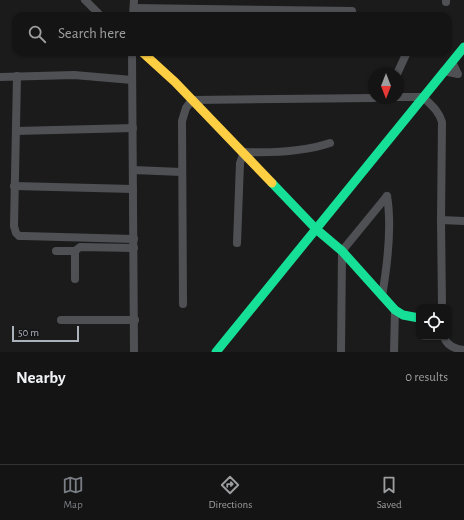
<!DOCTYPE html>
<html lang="en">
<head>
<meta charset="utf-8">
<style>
  :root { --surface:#141414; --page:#212122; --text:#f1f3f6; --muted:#9d9ea0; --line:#333334; --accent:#797d84 }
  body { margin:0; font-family:"Alegreya Sans",sans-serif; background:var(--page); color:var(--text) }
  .controls { position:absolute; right:12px; bottom:12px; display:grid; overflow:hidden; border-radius:8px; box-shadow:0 1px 3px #0004 }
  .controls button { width:36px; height:36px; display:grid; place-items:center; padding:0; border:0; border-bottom:1px solid var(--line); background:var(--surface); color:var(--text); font:20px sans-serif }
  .compass { position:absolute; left:368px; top:68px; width:36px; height:36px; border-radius:50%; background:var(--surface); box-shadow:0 1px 3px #0004; rotate:180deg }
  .scale { position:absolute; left:12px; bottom:10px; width:67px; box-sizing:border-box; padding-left:4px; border:2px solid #acb2bc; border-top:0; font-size:11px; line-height:14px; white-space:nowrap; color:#acb2bc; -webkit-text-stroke:3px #151517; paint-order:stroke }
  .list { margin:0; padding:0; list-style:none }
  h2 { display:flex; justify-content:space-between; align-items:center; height:52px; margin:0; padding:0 16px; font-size:17px }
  h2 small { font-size:13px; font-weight:400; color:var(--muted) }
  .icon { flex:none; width:22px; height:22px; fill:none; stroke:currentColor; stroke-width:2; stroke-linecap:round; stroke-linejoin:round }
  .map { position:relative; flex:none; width:464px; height:352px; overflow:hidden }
  .search { position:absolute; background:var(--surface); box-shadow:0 1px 3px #0004; left:12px; right:12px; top:12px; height:44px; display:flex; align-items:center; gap:10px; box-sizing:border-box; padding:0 14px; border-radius:12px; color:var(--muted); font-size:15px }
  .sheet { height:112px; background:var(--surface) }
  nav { display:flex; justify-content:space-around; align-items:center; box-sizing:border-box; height:56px; border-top:1px solid var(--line); background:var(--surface); font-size:11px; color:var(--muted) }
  nav a { display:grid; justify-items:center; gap:2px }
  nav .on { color:var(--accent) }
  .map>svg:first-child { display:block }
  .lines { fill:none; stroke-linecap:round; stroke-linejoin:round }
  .street { stroke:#4f5054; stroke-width:8 }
  .fast { stroke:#16e098; stroke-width:9 }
  .slow { stroke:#ffcf43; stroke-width:9 }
</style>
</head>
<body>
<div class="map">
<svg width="464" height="352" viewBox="0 0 464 352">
  <rect width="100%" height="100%" fill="#1b1b1b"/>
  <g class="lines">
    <!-- street -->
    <g class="street">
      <path d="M85,0L101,16"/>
      <path d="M446,2V0"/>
      <path d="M134,8L352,11"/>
      <path d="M133,16L134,0"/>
      <path d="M132,52L134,352"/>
      <path d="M444,71L458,74L452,62"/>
      <path d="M397,74L407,52"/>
      <path d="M17,76L14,226L16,233L19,236H24L134,239"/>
      <path d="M0,77L74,75L132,80"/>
      <path d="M398,97H423C431,105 439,111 442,122L441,220L442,307"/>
      <path d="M16,131L133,128"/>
      <path d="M133,170L182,172"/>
      <path d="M14,186L133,189"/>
      <path d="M441,220L464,221"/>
      <path d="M237,243L240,163L244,152C272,153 303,152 330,143"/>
      <path d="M56,251H75"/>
      <path d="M75,279V251L80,247L134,248"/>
      <path d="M382,296C387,267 392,225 387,196"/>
      <path d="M183,304L182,121L186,108L192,100L374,98"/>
      <path d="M61,320H135"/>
      <path d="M444,337C447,346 455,349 464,350"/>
      <path d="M341,352L342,251L387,196"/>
      <path d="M394,352L395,310"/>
    </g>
    <!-- fast -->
    <g class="fast">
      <path d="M272,183L316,229L342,251L395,310L403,315L419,318"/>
      <path d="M216,352L464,47"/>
    </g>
    <!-- slow -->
    <path class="slow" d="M142,52L175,82L272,183"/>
  </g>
</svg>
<div class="controls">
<button><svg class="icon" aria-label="locate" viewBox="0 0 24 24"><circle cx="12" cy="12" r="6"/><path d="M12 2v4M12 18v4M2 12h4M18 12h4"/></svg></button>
</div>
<svg class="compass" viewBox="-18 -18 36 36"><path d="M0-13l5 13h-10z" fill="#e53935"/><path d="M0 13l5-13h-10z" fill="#9d9ea0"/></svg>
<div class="scale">50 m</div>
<div class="search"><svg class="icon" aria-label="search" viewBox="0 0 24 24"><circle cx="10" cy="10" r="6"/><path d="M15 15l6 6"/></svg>Search here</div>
</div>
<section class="sheet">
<h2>Nearby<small>0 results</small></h2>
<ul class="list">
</ul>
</section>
<nav>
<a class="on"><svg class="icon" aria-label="map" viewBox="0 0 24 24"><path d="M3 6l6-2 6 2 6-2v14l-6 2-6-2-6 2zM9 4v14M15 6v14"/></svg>Map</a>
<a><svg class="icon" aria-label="directions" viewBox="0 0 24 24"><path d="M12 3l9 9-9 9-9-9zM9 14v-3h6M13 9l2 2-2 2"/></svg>Directions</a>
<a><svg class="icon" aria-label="saved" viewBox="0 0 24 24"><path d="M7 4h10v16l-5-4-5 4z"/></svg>Saved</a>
</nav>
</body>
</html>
